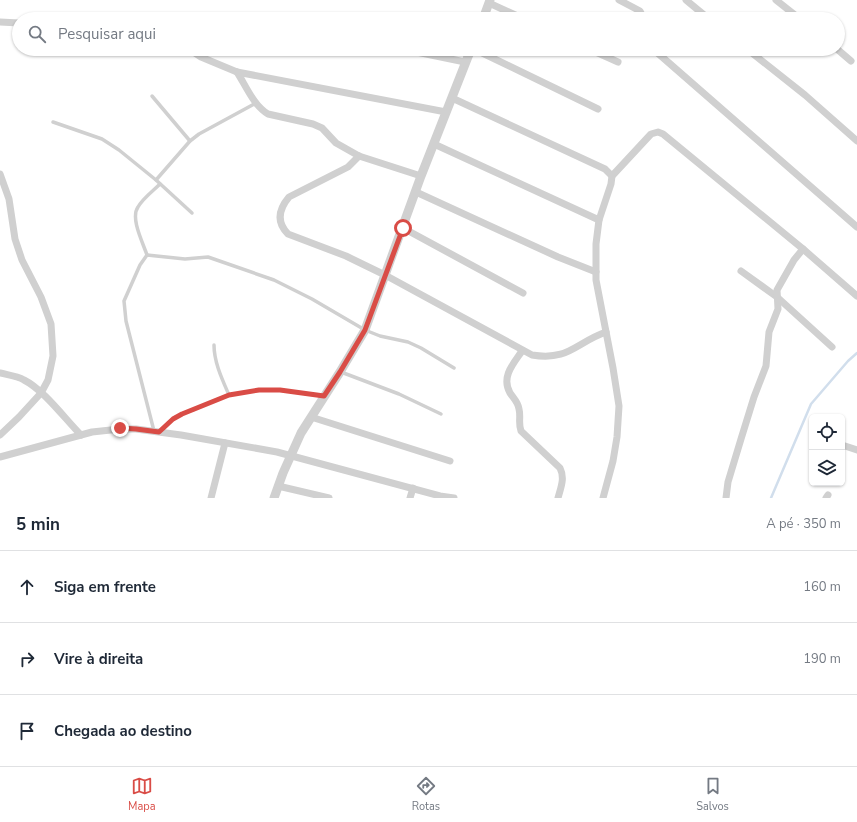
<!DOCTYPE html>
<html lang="pt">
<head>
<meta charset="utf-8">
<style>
  :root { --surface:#fff; --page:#f6f6f7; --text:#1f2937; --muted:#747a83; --line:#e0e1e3; --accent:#d94c46 }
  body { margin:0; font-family:"Nunito Sans",sans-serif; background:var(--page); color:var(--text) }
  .controls { position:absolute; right:12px; bottom:12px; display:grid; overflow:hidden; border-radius:6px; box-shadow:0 1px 3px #0004 }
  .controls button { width:36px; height:36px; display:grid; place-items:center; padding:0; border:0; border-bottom:1px solid var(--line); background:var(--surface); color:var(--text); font:20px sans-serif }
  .stop { position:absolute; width:12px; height:12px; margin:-9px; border:3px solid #d94c46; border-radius:50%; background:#fff }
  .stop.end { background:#d94c46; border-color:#fff; box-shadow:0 1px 4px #0008 }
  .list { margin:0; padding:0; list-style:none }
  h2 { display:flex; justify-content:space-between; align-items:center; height:52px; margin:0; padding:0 16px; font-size:17px }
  h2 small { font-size:13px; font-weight:400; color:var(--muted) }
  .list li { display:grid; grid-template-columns:26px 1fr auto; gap:12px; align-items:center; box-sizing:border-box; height:72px; padding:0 16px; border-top:1px solid var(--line) }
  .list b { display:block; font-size:15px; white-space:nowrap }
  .list em { font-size:13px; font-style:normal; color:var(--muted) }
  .icon { flex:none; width:22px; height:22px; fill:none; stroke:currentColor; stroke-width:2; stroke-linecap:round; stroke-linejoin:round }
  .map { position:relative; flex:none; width:857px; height:498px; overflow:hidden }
  .search { position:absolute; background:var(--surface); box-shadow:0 1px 3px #0004; left:12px; right:12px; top:12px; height:44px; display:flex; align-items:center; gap:10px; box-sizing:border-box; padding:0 14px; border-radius:22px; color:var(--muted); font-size:15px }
  .sheet { height:268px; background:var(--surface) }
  nav { display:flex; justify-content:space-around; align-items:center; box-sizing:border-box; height:56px; border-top:1px solid var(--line); background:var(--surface); font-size:11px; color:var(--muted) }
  nav a { display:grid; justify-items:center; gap:2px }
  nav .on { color:var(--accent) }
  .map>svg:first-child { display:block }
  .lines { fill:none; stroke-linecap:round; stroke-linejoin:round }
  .stream { stroke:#d1deec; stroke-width:2.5 }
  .service { stroke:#d0d0d0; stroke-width:3.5 }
  .minor { stroke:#d0d0d0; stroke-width:7 }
  .tertiary { stroke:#d0d0d0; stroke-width:9 }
  .route { stroke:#d94c46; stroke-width:5 }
</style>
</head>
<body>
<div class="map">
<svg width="857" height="498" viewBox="0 0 857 498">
  <rect width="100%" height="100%" fill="#fff"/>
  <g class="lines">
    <!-- stream -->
    <path class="stream" d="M771,498L811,404L848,361L857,353"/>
    <!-- service -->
    <g class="service">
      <path d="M152,96L190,141"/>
      <path d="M53,122L102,139L119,150L156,180L192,213"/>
      <path d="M156,180L190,141L199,134L256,103"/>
      <path d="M147,255L185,259L208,257L274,280L312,299L365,330L380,336L408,342L421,348L454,368"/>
      <path d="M147,255L140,265L124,301L126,321L154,431"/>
      <path d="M147,255C143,243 130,218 138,207C143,198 153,191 160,184"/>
      <path d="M214,345C214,362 222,379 229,395"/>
      <path d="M341,372L399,394L441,414"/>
      <path d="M160,431L173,419L182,414L229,395L259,390H280L323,396"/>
    </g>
    <!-- minor -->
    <g class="minor">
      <path d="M619,0L640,11L644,19"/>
      <path d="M686,0L709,19"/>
      <path d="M776,0L800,19"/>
      <path d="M489,3L524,19"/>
      <path d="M212,16L230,19"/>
      <path d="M0,22L19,23"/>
      <path d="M189,49L201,57L237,72L446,112"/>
      <path d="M402,49L465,62"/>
      <path d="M474,49L598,109"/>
      <path d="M589,49L618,62"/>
      <path d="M653,49L857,227"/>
      <path d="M747,49L805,95L857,141"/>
      <path d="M837,49L851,61"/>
      <path d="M237,72C246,86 254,106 268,114L313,124L322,128L336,143L359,156L421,176"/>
      <path d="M452,98L605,169L612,176"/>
      <path d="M434,144L599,220"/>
      <path d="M359,156L348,167L289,197C279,209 276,222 288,234L346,256L385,275L532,355C569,361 575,343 606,332"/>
      <path d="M0,174L9,199L15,239L22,260L41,297L51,324L53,356L48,380L41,393L19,417L0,435"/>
      <path d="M416,192L558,257L596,272"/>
      <path d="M403,228L523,293"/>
      <path d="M741,271L777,297L832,347"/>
      <path d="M522,351C513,364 501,377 510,393C514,399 518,402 519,409C521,417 518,423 521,431L560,468C565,478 561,487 558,498"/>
      <path d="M0,373C8,375 17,376 24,380C44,390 65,419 81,435"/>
      <path d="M311,417L450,461"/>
      <path d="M842,445L857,450"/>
      <path d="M0,457L92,432L120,429H136L181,435L277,452L440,496L454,498"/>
      <path d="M278,486L329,498"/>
      <path d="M211,498L225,443"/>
      <path d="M410,498L413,488"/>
      <path d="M603,498L613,461L617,437L619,406L613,368L596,280V244L599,220L611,184L612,176L651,134L658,132L663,134L803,249L857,296"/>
      <path d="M726,498L728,482L741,439L754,397L766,366L769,332L778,309L777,290L794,260L803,249"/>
      <path d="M826,498L828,495"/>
    </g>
    <!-- tertiary -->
    <g class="tertiary">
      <path d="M483,19L490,0"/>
      <path d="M274,498L283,473L301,433L340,372L365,330L421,176L471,49"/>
    </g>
  </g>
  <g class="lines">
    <!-- route -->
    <path class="route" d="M120,428L136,429L159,432L173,419L182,414L229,395L259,390H280L324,396L340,372L365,330L403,228"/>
  </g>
</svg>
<div class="controls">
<button><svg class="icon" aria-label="locate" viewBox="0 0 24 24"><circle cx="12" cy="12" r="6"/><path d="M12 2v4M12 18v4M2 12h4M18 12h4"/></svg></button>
<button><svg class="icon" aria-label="layers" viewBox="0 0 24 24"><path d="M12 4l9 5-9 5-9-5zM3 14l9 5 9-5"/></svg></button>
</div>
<div class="stop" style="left:403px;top:228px"></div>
<div class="stop end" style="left:120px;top:428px"></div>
<div class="search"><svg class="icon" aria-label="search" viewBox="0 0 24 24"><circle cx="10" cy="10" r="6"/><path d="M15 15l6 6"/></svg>Pesquisar aqui</div>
</div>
<section class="sheet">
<h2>5 min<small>A pé · 350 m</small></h2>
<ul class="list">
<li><svg class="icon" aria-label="ahead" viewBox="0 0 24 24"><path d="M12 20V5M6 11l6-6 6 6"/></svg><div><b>Siga em frente</b></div><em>160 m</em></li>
<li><svg class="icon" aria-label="right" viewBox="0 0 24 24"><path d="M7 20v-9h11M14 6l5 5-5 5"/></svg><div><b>Vire à direita</b></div><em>190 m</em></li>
<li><svg class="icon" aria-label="arrive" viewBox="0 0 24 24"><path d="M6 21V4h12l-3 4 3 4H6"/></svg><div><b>Chegada ao destino</b></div></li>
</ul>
</section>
<nav>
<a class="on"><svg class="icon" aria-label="map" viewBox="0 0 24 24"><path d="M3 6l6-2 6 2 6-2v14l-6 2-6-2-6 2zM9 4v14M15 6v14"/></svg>Mapa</a>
<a><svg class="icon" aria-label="directions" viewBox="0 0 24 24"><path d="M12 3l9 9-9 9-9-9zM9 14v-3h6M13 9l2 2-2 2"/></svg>Rotas</a>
<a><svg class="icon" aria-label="saved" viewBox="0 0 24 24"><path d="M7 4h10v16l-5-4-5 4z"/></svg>Salvos</a>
</nav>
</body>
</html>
